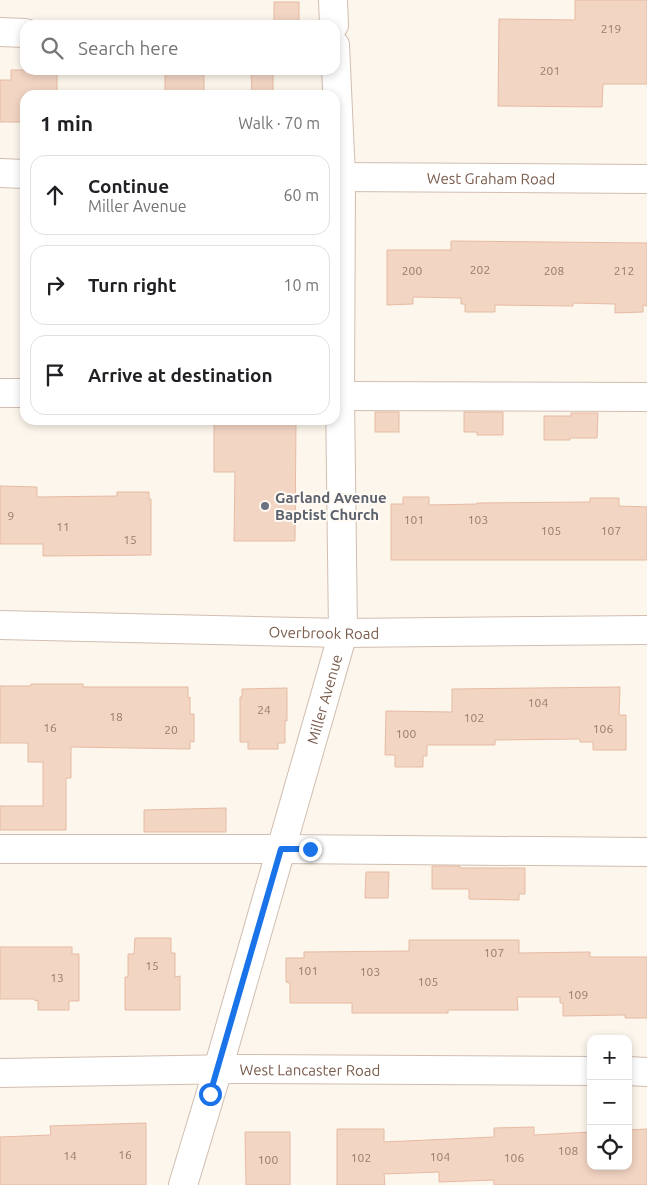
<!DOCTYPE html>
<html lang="en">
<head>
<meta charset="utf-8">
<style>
  :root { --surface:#fff; --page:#f6f6f6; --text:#202124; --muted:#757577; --line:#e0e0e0 }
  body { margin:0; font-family:Ubuntu,sans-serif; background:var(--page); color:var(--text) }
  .controls { position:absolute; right:15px; bottom:15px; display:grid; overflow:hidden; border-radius:10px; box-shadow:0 2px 8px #0003 }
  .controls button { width:45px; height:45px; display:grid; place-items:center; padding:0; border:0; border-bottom:1px solid var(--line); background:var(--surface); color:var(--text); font:25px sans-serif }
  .stop { position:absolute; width:15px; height:15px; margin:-11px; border:4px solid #1a73e8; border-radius:50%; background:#fff }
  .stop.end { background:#1a73e8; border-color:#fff; box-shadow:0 1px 5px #0008 }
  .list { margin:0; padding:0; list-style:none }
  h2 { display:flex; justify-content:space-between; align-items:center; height:65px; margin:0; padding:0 20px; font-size:21px }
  h2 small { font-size:16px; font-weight:400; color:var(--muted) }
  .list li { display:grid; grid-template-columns:32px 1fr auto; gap:15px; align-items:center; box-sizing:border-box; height:80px; margin:0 10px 10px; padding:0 10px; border:1px solid var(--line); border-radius:15px }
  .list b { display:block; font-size:19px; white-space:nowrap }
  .list p { margin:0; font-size:16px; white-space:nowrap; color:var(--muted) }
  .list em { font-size:16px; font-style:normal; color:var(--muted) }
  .icon { flex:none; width:28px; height:28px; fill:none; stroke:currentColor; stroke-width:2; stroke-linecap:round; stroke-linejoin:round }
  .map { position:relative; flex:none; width:647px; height:1185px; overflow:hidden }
  .search { position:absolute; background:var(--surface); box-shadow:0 2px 8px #0003; left:20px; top:20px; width:320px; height:55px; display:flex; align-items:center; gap:12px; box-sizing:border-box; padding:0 18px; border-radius:15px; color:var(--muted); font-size:19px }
  .panel { position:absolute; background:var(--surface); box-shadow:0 2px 8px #0003; left:20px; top:90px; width:320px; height:335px; border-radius:15px }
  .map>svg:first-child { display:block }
  .building { fill:#f3d5c3; stroke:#e6bba3 }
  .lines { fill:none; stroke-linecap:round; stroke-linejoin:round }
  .minor-casing { stroke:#d1beb0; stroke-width:30 }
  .minor { stroke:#fff; stroke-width:28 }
  .route { stroke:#1a73e8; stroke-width:6 }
  .worship-dot { fill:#6b7280; stroke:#fffaf3; stroke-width:2 }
  .labels { text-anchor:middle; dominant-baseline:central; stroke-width:4; stroke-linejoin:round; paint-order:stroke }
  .number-label { font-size:12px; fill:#987a6a }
  .street-label { font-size:15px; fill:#7a5c4d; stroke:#fffaf3 }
  .worship-label { font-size:15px; font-weight:bold; fill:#5b616d; stroke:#fffaf3; text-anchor:start }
</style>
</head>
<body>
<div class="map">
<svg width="647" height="1185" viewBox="0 0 647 1185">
  <rect width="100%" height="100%" fill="#fdf6ec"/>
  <!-- building -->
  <g class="building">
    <path d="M575,0H647V84H603L602,107L498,106L499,19L575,20Z"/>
    <rect x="274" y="2" width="25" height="21"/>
    <path d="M11,70H57V95H25V122H0V80H11Z"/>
    <path d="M179,70H204V95H165V72H179Z"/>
    <path d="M251,71H273V95H252Z"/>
    <path d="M451,241L647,243V306L643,305V312L615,313V304L573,303V306L495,305V312H465V304H461V298L413,297V304L387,305V250H451Z"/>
    <rect x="375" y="412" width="24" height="20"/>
    <path d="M464,412H503V435H477V432H464Z"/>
    <path d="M571,413H598L597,438H570V440H544V416H571Z"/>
    <path d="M214,420H296L295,541H234L235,472H214Z"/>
    <path d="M0,486L37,487V497L117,496V492H149V499H151V555L43,556V544H0Z"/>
    <path d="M403,497H429V505L477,504V503L590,502V498H619V506L647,507V560H391V504H403Z"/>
    <path d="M31,684H83V687H188V698L190,697V714H194V742L190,741V749L71,747V778H66V830H0V806H43V762H28V743H0V686H31Z"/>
    <path d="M620,687L619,715H626V750H593V742H580V739L495,740V745H427V756H423V767H395V755H385L386,711L452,712V689Z"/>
    <path d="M287,688V721L285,720V743H278V749H248V742H240V697H242V689Z"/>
    <path d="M226,808V832H144V810Z"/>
    <path d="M432,866H460V868H525V894H519V900L469,899V889H432Z"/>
    <path d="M366,872H389L388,898H365Z"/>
    <path d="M135,938H171V953H175V977L180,976V1010H125V977H128V954H134Z"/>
    <path d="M409,940H519V953L590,952V957H647V1018H625V1015L563,1016V1003H560V997H517L518,1010H448V1013H352V1003H290V983L286,982V958H304V952L409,951Z"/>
    <path d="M0,947H72V954H79V1001H69V1010H38V1000L35,1001V999H0Z"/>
    <path d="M146,1123V1185H0V1137L51,1135L50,1126Z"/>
    <path d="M534,1127V1135L591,1132V1166H628V1130L647,1129V1185H494V1180L439,1182V1172L384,1174L385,1185H337V1129H384V1142L494,1137V1128Z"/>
    <path d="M245,1132H290V1185H246Z"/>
  </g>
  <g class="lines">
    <defs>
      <g id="minor">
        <path d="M333,0L334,25"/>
        <path d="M0,32L25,33"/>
        <path d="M0,173L25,174"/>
        <path id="s1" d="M335,177L647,179"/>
        <path d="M0,393H25"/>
        <path d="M335,396L647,397"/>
        <path id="s2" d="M0,625L343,633L647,630"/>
        <path d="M0,849H281L647,852"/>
        <path d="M628,1071L647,1072"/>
        <path id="s3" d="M0,1073L236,1069L591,1071"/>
        <path id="s4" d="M183,1185L218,1069L343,633L340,396L341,177L335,45"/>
      </g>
    </defs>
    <!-- minor casing -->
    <use href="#minor" class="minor-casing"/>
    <!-- minor -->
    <use href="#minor" class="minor"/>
  </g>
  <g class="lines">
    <!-- route -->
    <path class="route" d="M210,1094L281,849H310"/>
  </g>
  <!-- markers -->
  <circle class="worship-dot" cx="265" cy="506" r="5"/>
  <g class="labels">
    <!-- number labels -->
    <g class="number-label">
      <text x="611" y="28">219</text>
      <text x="550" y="70">201</text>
      <text x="480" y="269">202</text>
      <text x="412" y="270">200</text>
      <text x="554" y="270">208</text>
      <text x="624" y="270">212</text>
      <text x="11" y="515">9</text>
      <text x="414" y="519">101</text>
      <text x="478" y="519">103</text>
      <text x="63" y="526">11</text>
      <text x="551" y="530">105</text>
      <text x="611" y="530">107</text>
      <text x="130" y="539">15</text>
      <text x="538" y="702">104</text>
      <text x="264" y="709">24</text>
      <text x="116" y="716">18</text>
      <text x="474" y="717">102</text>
      <text x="50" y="727">16</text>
      <text x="603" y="728">106</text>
      <text x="171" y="729">20</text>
      <text x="406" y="733">100</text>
      <text x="494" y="952">107</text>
      <text x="152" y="965">15</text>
      <text x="308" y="970">101</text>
      <text x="370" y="971">103</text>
      <text x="57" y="977">13</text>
      <text x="428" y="981">105</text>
      <text x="578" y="994">109</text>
      <text x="568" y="1150">108</text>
      <text x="125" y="1154">16</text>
      <text x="70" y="1155">14</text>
      <text x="440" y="1156">104</text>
      <text x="361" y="1157">102</text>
      <text x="514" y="1157">106</text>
      <text x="268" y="1159">100</text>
    </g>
    <!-- street labels -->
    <g class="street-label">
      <text stroke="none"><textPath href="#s1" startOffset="156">West Graham Road</textPath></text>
      <text stroke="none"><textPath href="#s2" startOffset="324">Overbrook Road</textPath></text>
      <text stroke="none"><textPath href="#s4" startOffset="506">Miller Avenue</textPath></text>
      <text stroke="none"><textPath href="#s3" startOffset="310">West Lancaster Road</textPath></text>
    </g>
    <!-- worship labels -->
    <g class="worship-label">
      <text x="275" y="497">Garland Avenue<tspan x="275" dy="17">Baptist Church</tspan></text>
    </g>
  </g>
</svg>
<div class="controls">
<button>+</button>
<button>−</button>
<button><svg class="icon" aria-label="locate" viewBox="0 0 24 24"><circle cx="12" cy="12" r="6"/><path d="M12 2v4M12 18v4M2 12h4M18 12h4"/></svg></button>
</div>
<div class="stop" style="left:210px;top:1094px"></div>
<div class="stop end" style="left:310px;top:849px"></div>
<div class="search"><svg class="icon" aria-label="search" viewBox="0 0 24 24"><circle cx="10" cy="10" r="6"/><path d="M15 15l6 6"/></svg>Search here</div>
<section class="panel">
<h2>1 min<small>Walk · 70 m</small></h2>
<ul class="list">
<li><svg class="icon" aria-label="ahead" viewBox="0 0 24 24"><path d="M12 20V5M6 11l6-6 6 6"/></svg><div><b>Continue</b><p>Miller Avenue</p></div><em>60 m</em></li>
<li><svg class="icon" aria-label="right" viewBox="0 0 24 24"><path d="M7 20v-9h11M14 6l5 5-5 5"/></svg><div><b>Turn right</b></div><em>10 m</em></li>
<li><svg class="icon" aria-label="arrive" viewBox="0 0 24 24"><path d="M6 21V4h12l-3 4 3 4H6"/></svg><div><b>Arrive at destination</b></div></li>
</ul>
</section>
</div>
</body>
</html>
